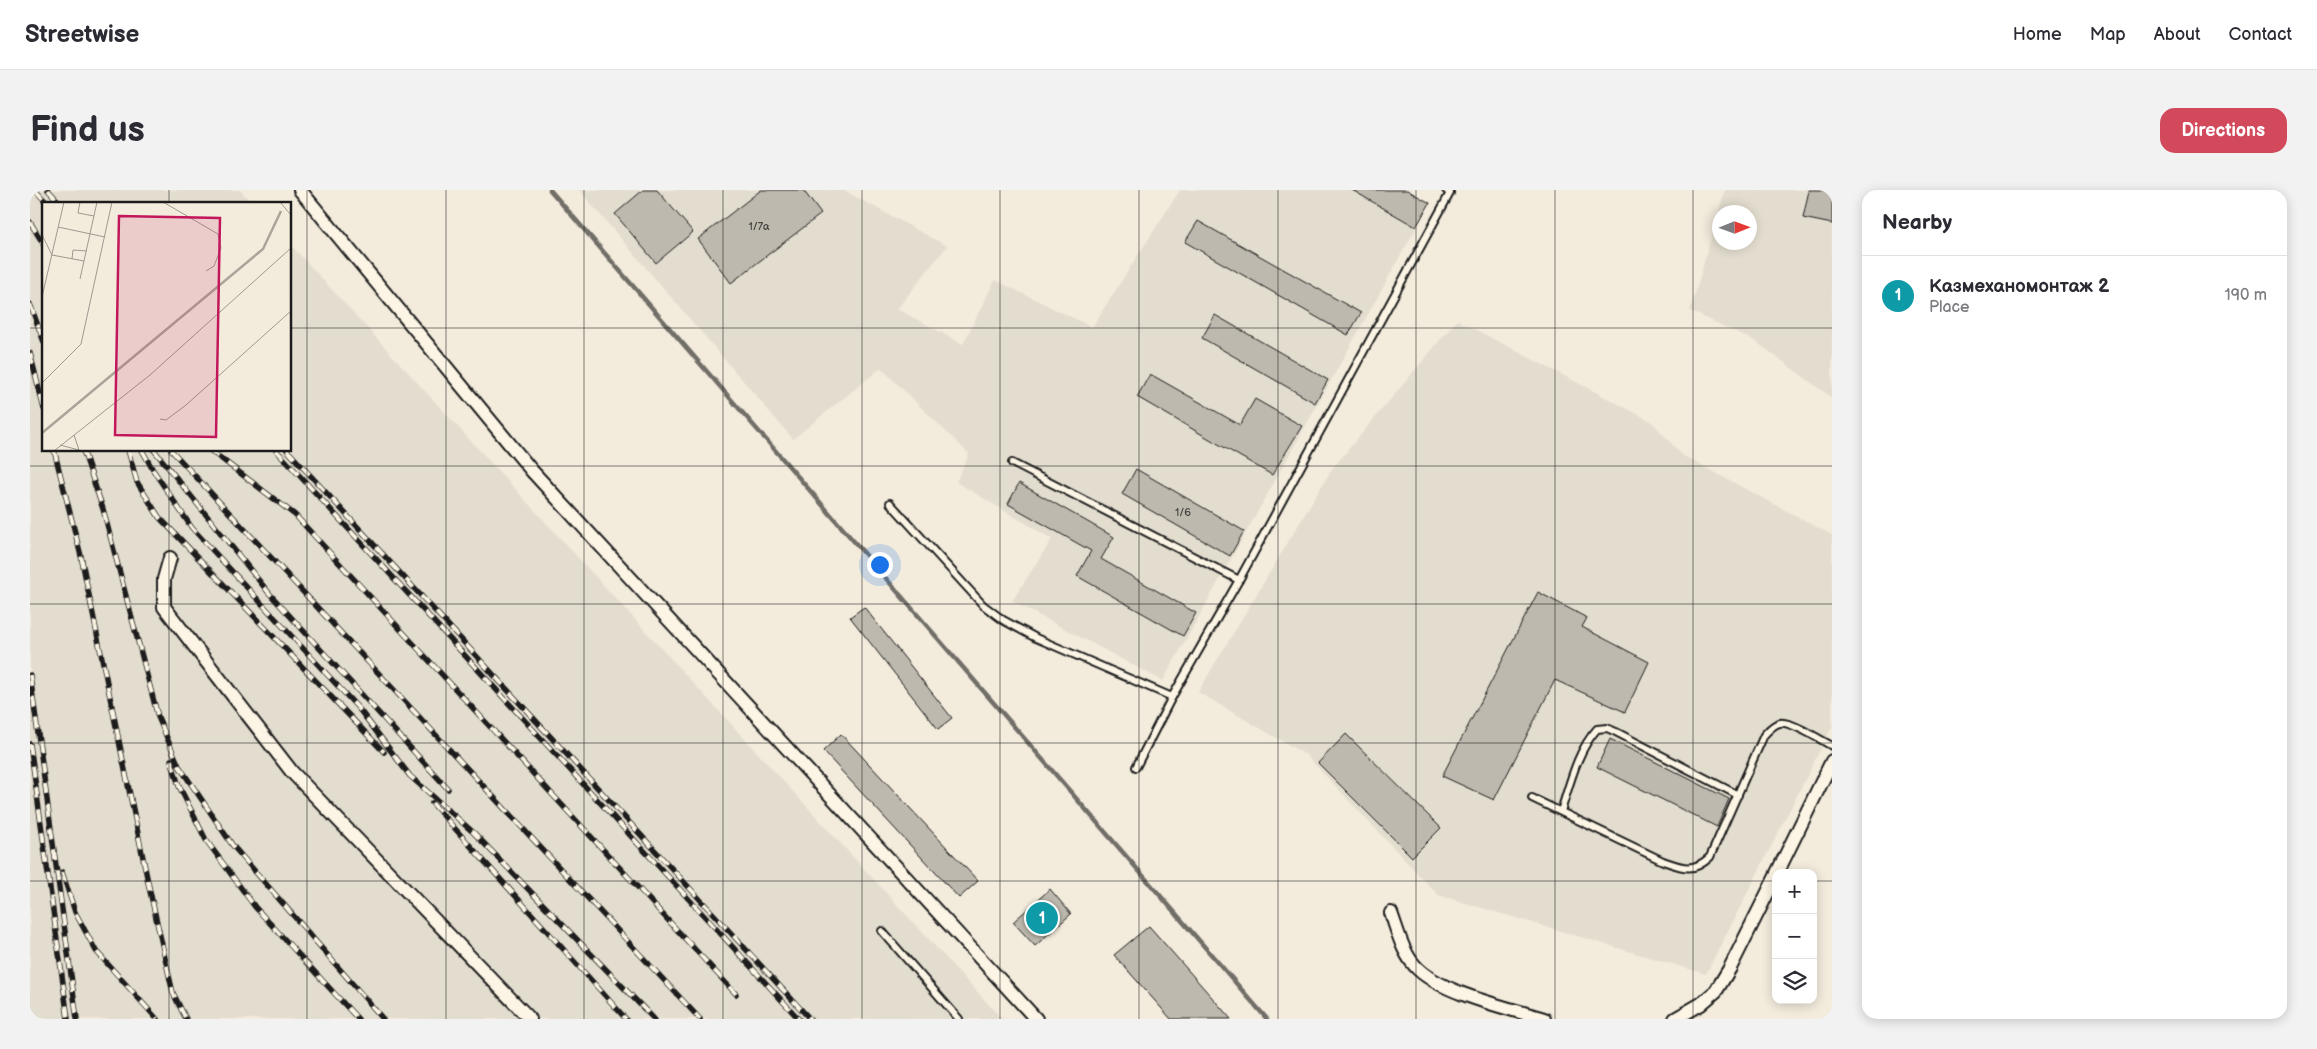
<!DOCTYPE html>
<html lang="en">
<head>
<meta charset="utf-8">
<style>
  :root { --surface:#fff; --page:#f2f2f3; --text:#2b2b33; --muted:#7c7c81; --line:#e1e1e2; --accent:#d1495b }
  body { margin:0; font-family:"Balsamiq Sans",sans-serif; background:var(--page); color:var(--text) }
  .controls { position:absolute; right:15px; bottom:15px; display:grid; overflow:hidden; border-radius:10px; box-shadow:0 2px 12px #0003 }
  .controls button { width:45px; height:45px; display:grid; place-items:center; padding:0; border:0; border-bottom:1px solid var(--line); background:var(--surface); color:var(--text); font:25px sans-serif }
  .compass { position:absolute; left:1682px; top:15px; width:45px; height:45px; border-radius:50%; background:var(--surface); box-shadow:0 2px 12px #0003; rotate:89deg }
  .you { position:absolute; left:849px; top:374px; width:18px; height:18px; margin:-12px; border:4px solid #fff; border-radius:50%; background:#1a73e8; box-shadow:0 0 0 8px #1a73e833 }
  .badge { display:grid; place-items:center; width:32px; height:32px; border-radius:50%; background:var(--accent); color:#fff; font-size:16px; font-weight:700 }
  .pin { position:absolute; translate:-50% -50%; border:2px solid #fff; box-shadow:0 1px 5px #0006 }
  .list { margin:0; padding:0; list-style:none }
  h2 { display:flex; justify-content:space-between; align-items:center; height:65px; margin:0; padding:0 20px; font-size:21px }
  h2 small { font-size:16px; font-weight:400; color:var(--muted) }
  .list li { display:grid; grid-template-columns:32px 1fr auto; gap:15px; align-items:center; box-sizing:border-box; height:80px; padding:0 20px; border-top:1px solid var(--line) }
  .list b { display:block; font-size:19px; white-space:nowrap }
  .list p { margin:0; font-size:16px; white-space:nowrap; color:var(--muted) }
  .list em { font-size:16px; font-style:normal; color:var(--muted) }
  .icon { flex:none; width:28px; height:28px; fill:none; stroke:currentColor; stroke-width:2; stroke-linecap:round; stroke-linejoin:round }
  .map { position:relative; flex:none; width:1802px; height:829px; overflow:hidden; border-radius:15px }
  header { display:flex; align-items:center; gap:30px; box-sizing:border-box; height:70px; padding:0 25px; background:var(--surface); border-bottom:1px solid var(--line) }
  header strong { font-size:24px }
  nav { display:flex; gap:28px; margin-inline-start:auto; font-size:18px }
  .intro { display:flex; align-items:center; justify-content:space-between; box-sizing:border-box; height:120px; padding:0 30px }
  h1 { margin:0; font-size:35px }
  .button { padding:12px 22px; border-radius:15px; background:var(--accent); color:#fff; font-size:18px; font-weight:700 }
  main { display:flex; gap:30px; padding:0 30px }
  aside { flex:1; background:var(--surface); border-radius:15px; box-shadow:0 2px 12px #0003 }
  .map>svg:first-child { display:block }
  .built { fill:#e3ddcf; fill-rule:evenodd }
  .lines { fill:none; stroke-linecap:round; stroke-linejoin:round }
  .stream { stroke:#716e68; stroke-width:4.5 }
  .building { fill:#beb9ae; stroke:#1c1c1c }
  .service-casing { stroke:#1c1c1c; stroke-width:10 }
  .minor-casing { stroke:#1c1c1c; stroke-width:16 }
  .service { stroke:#fcf5e5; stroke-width:6 }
  .minor { stroke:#fcf5e5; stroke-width:12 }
  .rail-casing { stroke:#1c1c1c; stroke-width:5.5 }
  .rail { stroke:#fcf5e5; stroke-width:4; stroke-dasharray:11; stroke-linecap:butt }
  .grid { fill:none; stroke:#1c1c1c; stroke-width:1; stroke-opacity:0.55 }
  .labels { text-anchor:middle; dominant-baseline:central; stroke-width:5; stroke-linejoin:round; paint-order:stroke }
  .number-label { font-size:11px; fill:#444340 }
  .inset-river { fill:none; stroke:#aaa59b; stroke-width:2.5 }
  .inset-road { fill:none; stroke:#9d9990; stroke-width:1 }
  .view { fill:#c2185b; fill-opacity:0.15; stroke:#c2185b; stroke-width:2.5 }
  .inset-edge { fill:none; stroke:#1c1c1c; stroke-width:2.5 }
</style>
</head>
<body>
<header>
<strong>Streetwise</strong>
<nav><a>Home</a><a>Map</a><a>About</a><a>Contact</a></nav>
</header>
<div class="intro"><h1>Find us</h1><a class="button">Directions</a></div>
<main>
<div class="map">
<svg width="1802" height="829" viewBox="0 0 1802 829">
  <rect width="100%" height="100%" fill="#f3ecdd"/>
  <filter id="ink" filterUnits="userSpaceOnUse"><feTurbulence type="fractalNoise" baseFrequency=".02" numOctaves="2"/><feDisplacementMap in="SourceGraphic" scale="10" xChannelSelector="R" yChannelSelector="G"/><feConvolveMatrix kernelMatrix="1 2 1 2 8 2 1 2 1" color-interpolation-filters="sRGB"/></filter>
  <g filter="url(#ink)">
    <!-- built -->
    <g class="built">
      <path d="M0,0H210L223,14H14V260H260V54L972,829H0Z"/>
      <path d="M549,0H813L917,56L867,119L933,154L965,90L1062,137L1150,0H1377L1400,13L1133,491L982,411L1022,349L926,292L939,264L851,178L763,249Z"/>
      <path d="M1695,0H1802V208L1725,151L1660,121ZM1690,22H1720V52H1690Z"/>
      <path d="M1427,130L1621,231L1652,265L1802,345V537L1676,784L1408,705L1276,565L1168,502L1302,279Z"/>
    </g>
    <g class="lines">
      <!-- stream -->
      <path class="stream" d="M520,0L1237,829"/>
    </g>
    <!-- building -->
    <g class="building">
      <path d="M613,0H627L663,42L626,73L585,24Z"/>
      <path d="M731,0H773L791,24L701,93L668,49Z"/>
      <path d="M1322,0H1377L1400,13L1386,37Z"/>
      <path d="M1779,0H1802V34L1773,28Z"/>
      <path d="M1168,31L1331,123L1318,145L1155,52Z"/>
      <path d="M1185,125L1298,190L1285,213L1172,148Z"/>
      <path d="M1120,184L1210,235L1225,209L1272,236L1242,285L1107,207Z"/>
      <path d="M1106,279L1214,341L1200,366L1092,304Z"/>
      <path d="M989,293L1084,347L1071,369L1166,423L1153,446L1047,386L1061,361L978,314Z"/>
      <path d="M1508,402L1557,428L1552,437L1619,472L1595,522L1525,490L1464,610L1412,586Z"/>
      <path d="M834,417L922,528L908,539L820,427Z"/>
      <path d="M811,544L948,691L929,708L793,561Z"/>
      <path d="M1316,544L1411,638L1382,667L1288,573Z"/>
      <path d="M1580,549L1699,609L1687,637L1567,577Z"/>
      <path d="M1020,699L1041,724L1005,756L983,732Z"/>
      <path d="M1119,736L1201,829H1141L1084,765Z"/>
    </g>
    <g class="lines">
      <defs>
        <g id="service">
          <path d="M982,273L1209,390"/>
          <path d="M860,313L953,415L973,430L1006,448L1142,507"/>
          <path d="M1106,577L1142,507L1209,390L1420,3L1416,0"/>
          <path d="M1502,608L1633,671C1653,678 1663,683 1680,667L1734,545C1738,541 1743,534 1750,533C1761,531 1791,550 1802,556"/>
          <path d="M1531,621C1540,594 1547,561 1567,539L1577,538L1586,542L1708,605"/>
          <path d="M852,741L929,829"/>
        </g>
        <g id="minor">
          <path d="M270,0L502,281L1006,829"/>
          <path d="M140,368L134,389V417L262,582L500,829"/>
          <path d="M1747,683L1802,571"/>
          <path d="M1361,723C1368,742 1373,765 1388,779C1414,804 1479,818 1514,829"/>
          <path d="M1645,829L1671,814L1686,801L1700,778L1746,686"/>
        </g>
      </defs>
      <!-- service casing -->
      <use href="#service" class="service-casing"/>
      <!-- minor casing -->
      <use href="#minor" class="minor-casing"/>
      <!-- service -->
      <use href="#service" class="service"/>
      <!-- minor -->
      <use href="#minor" class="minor"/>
      <defs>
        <g id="rail">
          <path d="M5,0L18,14"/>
          <path d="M18,0L31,14"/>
          <path d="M0,32L14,55"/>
          <path d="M0,114L14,152"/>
          <path d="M0,163L14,219"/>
          <path d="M24,260L51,366L119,697L143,803L156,829"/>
          <path d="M53,260L73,319L128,527L149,576L203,656L353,829"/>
          <path d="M98,260L107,292L129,327L354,562"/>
          <path d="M112,260L123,280L162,338L329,519L380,586L444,643L624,829"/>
          <path d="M124,260L239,403L418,599"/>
          <path d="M141,260L670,829"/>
          <path d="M180,260L265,325L706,804"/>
          <path d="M246,260L769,829"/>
          <path d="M257,260L780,829"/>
          <path d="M0,485L47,829"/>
          <path d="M0,554L38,829"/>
          <path d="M141,570L149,596L176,650L225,717L328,829"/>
          <path d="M402,613L596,829"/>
          <path d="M32,682L45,722L66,761L127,829"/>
        </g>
      </defs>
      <!-- rail casing -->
      <use href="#rail" class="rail-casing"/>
      <!-- rail -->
      <use href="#rail" class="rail"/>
    </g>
  </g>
  <!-- grid -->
  <path class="grid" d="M139,0V14M277,0V829M416,0V829M554,0V829M693,0V829M832,0V829M970,0V829M1109,0V829M1248,0V829M1386,0V829M1525,0V829M1663,0V829M0,138H14M260,138H1802M139,260V829M0,276H1802M0,414H1802M0,553H1802M0,691H1746M1783,691H1802"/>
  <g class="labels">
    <!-- number labels -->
    <g class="number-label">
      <text x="729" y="36">1/7а</text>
      <text x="1153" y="322">1/6</text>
    </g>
  </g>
  <!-- overview -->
  <g transform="translate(12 12)">
    <rect width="249" height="249" fill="#f3ecdd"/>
    <path class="inset-river" d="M0,231L221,47L239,9"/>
    <path class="inset-road" d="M38,0L36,11L52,14M121,0L176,32L179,46L172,64L164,69M238,0L249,13M16,25L63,35M0,33L10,53L42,59M30,57L31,48L45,49M38,77L55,0M0,95L22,0M0,181L39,142L70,0M118,217L124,218L144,203L249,109M32,233L37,248M18,243L37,248M12,249L108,173L249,46"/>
    <path class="view" d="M77,14L178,16L174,235L73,233Z"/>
    <rect width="249" height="249" class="inset-edge"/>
  </g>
</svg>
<div class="controls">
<button>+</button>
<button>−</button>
<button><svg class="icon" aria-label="layers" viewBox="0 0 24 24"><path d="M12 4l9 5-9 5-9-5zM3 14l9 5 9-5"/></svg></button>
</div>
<svg class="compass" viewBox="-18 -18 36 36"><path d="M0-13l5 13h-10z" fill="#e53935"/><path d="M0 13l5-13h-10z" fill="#7c7c81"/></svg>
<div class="you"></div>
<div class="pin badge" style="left:1012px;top:728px;background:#0f9aa8">1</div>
</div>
<aside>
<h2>Nearby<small></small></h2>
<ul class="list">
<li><span class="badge" style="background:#0f9aa8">1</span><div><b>Казмеханомонтаж 2</b><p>Place</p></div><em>190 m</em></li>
</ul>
</aside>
</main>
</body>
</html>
